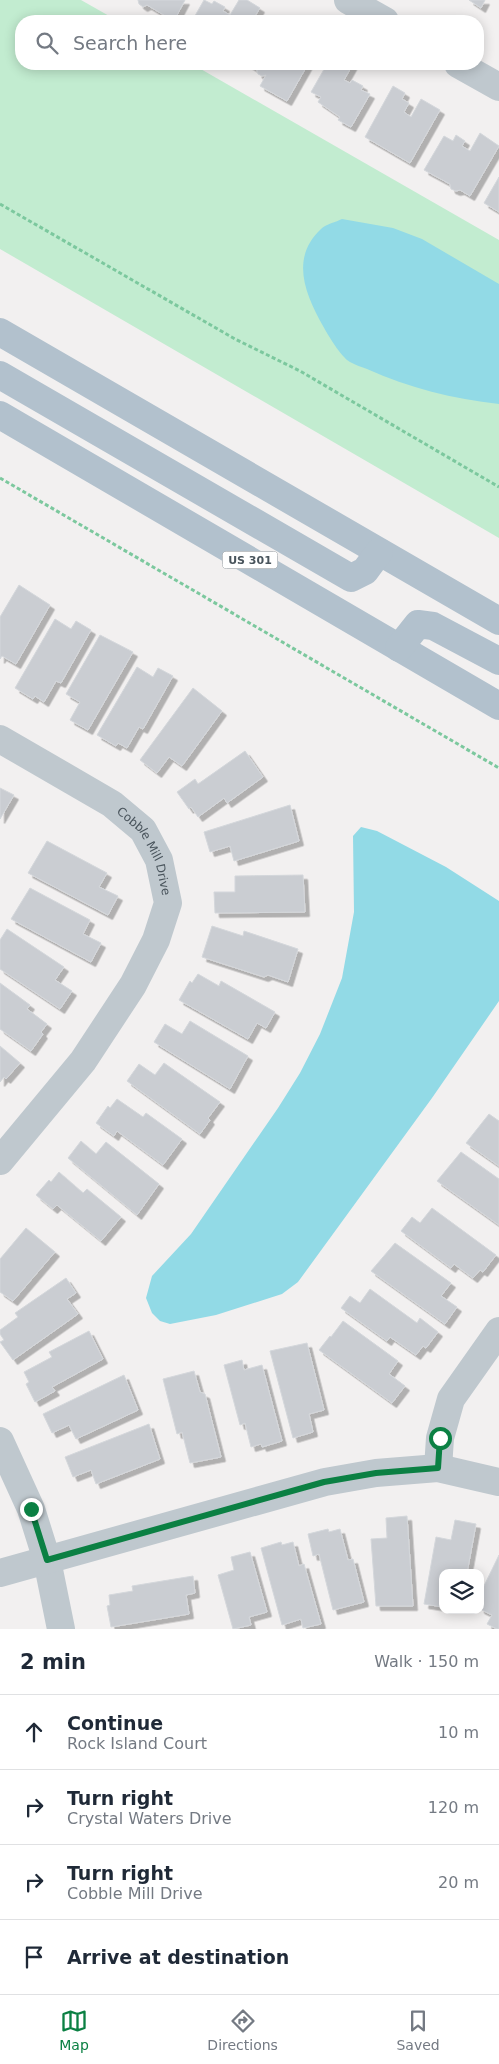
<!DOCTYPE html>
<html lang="en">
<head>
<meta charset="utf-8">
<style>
  :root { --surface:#fff; --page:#f6f6f7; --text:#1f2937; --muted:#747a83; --line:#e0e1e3; --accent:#0b8043 }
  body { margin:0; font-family:"DejaVu Sans",sans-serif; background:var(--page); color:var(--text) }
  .controls { position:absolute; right:15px; bottom:15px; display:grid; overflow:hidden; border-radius:10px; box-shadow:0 2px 12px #0003 }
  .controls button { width:45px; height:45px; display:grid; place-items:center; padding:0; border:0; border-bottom:1px solid var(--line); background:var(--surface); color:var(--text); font:25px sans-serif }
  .stop { position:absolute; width:15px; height:15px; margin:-11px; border:4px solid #0b8043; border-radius:50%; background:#fff }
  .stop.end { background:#0b8043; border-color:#fff; box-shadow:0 1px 5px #0008 }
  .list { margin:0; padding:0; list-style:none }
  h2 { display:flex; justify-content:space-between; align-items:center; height:65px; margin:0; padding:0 20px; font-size:21px }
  h2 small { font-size:16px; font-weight:400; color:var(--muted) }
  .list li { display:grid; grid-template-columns:32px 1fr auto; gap:15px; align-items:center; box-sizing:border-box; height:75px; padding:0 20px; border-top:1px solid var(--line) }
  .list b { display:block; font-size:19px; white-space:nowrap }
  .list p { margin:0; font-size:16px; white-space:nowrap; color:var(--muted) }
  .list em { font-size:16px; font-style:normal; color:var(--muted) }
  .icon { flex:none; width:28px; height:28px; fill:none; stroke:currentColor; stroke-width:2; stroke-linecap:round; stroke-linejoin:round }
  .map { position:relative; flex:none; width:499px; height:1629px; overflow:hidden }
  .search { position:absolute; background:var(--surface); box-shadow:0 2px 12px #0003; left:15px; right:15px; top:15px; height:55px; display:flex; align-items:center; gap:12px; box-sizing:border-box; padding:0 18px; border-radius:20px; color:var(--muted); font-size:19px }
  .sheet { height:365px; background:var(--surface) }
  nav { display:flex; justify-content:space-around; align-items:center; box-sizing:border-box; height:70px; border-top:1px solid var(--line); background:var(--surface); font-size:14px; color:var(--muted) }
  nav a { display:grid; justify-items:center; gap:2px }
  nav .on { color:var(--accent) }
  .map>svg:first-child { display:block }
  .green { fill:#c2ecd0 }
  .water { fill:#92dae6 }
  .building { fill:#cacdd2; stroke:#d4d7db; filter:url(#shadow) }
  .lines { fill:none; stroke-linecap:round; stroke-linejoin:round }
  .path { stroke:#7cc89e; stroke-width:3; stroke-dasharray:4 2.5; stroke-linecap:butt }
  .minor { stroke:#bfc8ce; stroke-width:28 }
  .major { stroke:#b2c1cd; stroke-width:28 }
  .route { stroke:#0b8043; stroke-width:6 }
  .labels { text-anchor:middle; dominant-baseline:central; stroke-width:4; stroke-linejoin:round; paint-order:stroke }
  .shield { fill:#fff; stroke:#80878d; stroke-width:1 }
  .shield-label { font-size:11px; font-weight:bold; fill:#49545c }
  .street-label { font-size:12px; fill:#49545c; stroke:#fff }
</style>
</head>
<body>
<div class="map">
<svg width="499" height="1629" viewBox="0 0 499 1629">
  <defs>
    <filter id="shadow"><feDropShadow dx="4.5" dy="4.5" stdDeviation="0" flood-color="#0004"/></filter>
  </defs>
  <rect width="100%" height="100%" fill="#f2f0f0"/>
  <!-- green -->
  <path class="green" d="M0,0H81L118,21H21V64H192L499,240V538L0,249Z"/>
  <!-- water -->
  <g class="water">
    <path d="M342,219L393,228L422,239L499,284V404C453,399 409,388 367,369C362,367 355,365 350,362C341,357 328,335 323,326C305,294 290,258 321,229C326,224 336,222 342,219Z"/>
    <path d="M361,827L377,831L446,867L499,901V1001L432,1098L298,1282L282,1294L216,1315L170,1324L160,1321L152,1313L146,1298L152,1276L191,1234L278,1108L300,1073L320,1034L342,978L354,912L353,836Z"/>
  </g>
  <!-- building -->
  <g class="building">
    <path d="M138,0H185L174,21L147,5L143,7L139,4Z"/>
    <path d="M204,0L212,4L214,1L225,7L223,11L230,15L239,0H247L260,8L252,21H192Z"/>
    <path d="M469,0H485L481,8Z"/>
    <path d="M247,64H308L287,101L260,86L266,75L262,76L258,74L257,70Z"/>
    <path d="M327,64H353L344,80L350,83L352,80L363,86L361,90L370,94L351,127L338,120L340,117L318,102L321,97L311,92Z"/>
    <path d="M393,86L405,93L402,99L409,103L404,112L411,117L421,99L440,110L410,163L365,137Z"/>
    <path d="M480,133L499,146L470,196L460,190L456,191L451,189L450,184L424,170L444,136L453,141L456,135L465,141L462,146L470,151Z"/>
    <path d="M499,177V212L484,203Z"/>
    <path d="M19,585L50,605L16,664L2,656L0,659V617Z"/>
    <path d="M55,619L71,629L76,621L91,630L61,683L56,681L44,702L35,696L33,699L15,688Z"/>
    <path d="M100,635L133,652L88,730L70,720L80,702L66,694Z"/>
    <path d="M137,667L153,677L158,668L173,676L143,729L139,727L127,748L118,743L116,746L97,735Z"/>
    <path d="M193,688L222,711L182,766L169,757L157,773L140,760Z"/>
    <path d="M245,751L263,777L227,803L224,798L198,817L191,807L189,809L177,792L195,779L198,784Z"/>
    <path d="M0,788L14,795L0,819Z"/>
    <path d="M290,805L299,841L234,861L230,846L210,852L204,832Z"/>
    <path d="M47,841L107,873L99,887L118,896L108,915L28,873Z"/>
    <path d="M303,875L305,912L215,913L214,892H235V876Z"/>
    <path d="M30,888L90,920L83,934L101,943L91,962L11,919Z"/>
    <path d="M212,926L243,936L244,931L298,949L288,982L268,975L264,977L202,957Z"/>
    <path d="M7,929L64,967L55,980L72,991L60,1009L0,969V940Z"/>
    <path d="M198,974L219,986L221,981L275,1012L266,1028L257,1023L248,1039L179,1000L190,981L192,983Z"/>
    <path d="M0,983L30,1005L27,1009L47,1024L41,1032L43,1034L31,1051L0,1029Z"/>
    <path d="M190,1021L248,1056L230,1089L154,1042L165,1024L182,1034Z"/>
    <path d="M0,1046L20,1063L6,1079L4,1077L0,1082Z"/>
    <path d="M164,1063L220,1102L208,1118L210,1120L200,1134L127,1081L139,1064L155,1075Z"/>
    <path d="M117,1099L143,1117L146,1113L182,1139L163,1165L117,1131L114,1136L96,1123L108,1106L110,1108Z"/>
    <path d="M489,1114L499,1121V1166L466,1143Z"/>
    <path d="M81,1141L96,1154L106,1142L159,1184L137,1215L68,1158Z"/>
    <path d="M461,1152L499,1179V1225L437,1181Z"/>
    <path d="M59,1172L83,1193L87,1189L121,1217L101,1241L57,1205L53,1209L36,1195L49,1180L51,1182Z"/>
    <path d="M432,1208L496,1255L483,1272L480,1270L473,1278L454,1264L451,1268L401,1231L412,1217L420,1223Z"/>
    <path d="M26,1228L55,1252L13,1301L0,1292V1259Z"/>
    <path d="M395,1243L451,1283L441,1296L457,1307L445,1324L371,1271Z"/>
    <path d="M66,1278L76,1293L67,1299L78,1314L13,1360L0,1342L4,1340L0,1334V1330L18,1317L15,1313Z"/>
    <path d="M370,1289L417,1323L420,1318L438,1332L426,1348L423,1346L416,1355L390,1337L387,1341L341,1308L350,1296L360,1303Z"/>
    <path d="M343,1321L398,1361L389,1374L405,1386L392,1403L319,1350L330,1336L331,1337Z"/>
    <path d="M89,1331L103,1359L52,1387L55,1391L35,1402L26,1384L29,1382L24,1372L52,1357L49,1352Z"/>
    <path d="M307,1343L324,1410L309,1414L313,1432L293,1438L270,1351Z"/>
    <path d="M242,1360L244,1370L262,1365L282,1441L262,1447L261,1444L251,1447L245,1423L240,1425L224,1365Z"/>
    <path d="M194,1371L200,1392L205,1394L221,1457L190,1463L182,1432L177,1434L163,1379Z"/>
    <path d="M124,1375L138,1410L76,1439L69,1425L52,1433L43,1414Z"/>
    <path d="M149,1424L160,1459L96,1484L91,1470L73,1477L65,1457Z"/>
    <path d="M407,1516L413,1606H376L371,1539L387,1538L386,1518Z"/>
    <path d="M455,1520L476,1524L467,1573H443V1607L424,1604L436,1537L451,1540Z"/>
    <path d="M328,1529L329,1532L340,1529L348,1560L353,1559L364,1602L333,1610L319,1554L313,1556L308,1534Z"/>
    <path d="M281,1542L282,1545L293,1542L299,1566L304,1564L321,1624L303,1628L301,1619L282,1625L261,1548Z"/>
    <path d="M250,1552L267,1612L249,1617L251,1625L233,1629L218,1575L234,1570L231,1557Z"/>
    <path d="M499,1555V1629H497L487,1624L492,1615L480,1609V1594Z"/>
    <path d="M193,1576L195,1593L186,1595L189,1614L111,1627L107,1606L110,1605L109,1595L133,1591L132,1586Z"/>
  </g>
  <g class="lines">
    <!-- path -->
    <g class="path">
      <path d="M0,204L235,339L300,371L499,487"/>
      <path d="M0,478L499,768"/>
    </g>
    <!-- minor -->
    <g class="minor">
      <path d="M348,0L385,21"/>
      <path d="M458,64L499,87"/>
      <path id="s1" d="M0,739L112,804L143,830L159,860L168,903L156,940L133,985L83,1061L0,1161"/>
      <path d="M0,1441L31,1509L47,1560L61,1629"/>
      <path d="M438,1468L440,1438L451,1399L499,1331"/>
      <path d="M0,1573L325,1482L376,1473L438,1468L499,1482"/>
    </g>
    <!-- major -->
    <g class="major">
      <path d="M0,332L499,621"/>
      <path d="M0,375L351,578L365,571L379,552"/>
      <path d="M0,415L499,706"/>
      <path d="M399,648L418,624L433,626L499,661"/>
    </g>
  </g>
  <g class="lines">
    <!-- route -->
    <path class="route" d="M31,1509L47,1560L324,1482L376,1473L438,1468L440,1438"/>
  </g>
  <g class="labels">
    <!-- shield labels -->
    <rect class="shield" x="222.5" y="551.5" width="55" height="17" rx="4"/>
    <g class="shield-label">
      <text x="250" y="560">US 301</text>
    </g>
    <!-- street labels -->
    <g class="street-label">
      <text stroke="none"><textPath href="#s1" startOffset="189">Cobble Mill Drive</textPath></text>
    </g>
  </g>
</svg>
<div class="controls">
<button><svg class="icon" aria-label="layers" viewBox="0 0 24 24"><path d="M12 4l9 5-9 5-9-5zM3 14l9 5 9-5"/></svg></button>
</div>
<div class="stop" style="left:440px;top:1438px"></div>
<div class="stop end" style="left:31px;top:1509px"></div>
<div class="search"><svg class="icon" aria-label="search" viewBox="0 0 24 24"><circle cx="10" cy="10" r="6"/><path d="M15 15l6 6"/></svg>Search here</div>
</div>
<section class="sheet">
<h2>2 min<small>Walk · 150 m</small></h2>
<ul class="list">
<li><svg class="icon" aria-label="ahead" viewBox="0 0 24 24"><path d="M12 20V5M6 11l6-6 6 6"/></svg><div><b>Continue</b><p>Rock Island Court</p></div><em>10 m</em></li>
<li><svg class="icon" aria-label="right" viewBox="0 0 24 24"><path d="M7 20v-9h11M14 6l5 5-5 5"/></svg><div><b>Turn right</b><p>Crystal Waters Drive</p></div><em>120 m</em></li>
<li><svg class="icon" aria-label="right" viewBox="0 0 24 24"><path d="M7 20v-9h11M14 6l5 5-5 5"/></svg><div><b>Turn right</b><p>Cobble Mill Drive</p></div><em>20 m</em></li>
<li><svg class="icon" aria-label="arrive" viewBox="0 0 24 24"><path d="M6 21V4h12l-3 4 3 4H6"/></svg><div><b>Arrive at destination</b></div></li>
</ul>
</section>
<nav>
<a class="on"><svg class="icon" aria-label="map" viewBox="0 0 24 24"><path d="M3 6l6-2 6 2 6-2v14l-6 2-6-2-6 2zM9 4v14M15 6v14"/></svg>Map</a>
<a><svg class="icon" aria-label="directions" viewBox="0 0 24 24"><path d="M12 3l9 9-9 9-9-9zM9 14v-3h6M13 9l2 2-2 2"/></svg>Directions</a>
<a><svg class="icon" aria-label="saved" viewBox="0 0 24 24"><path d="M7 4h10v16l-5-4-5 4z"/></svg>Saved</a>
</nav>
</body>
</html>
